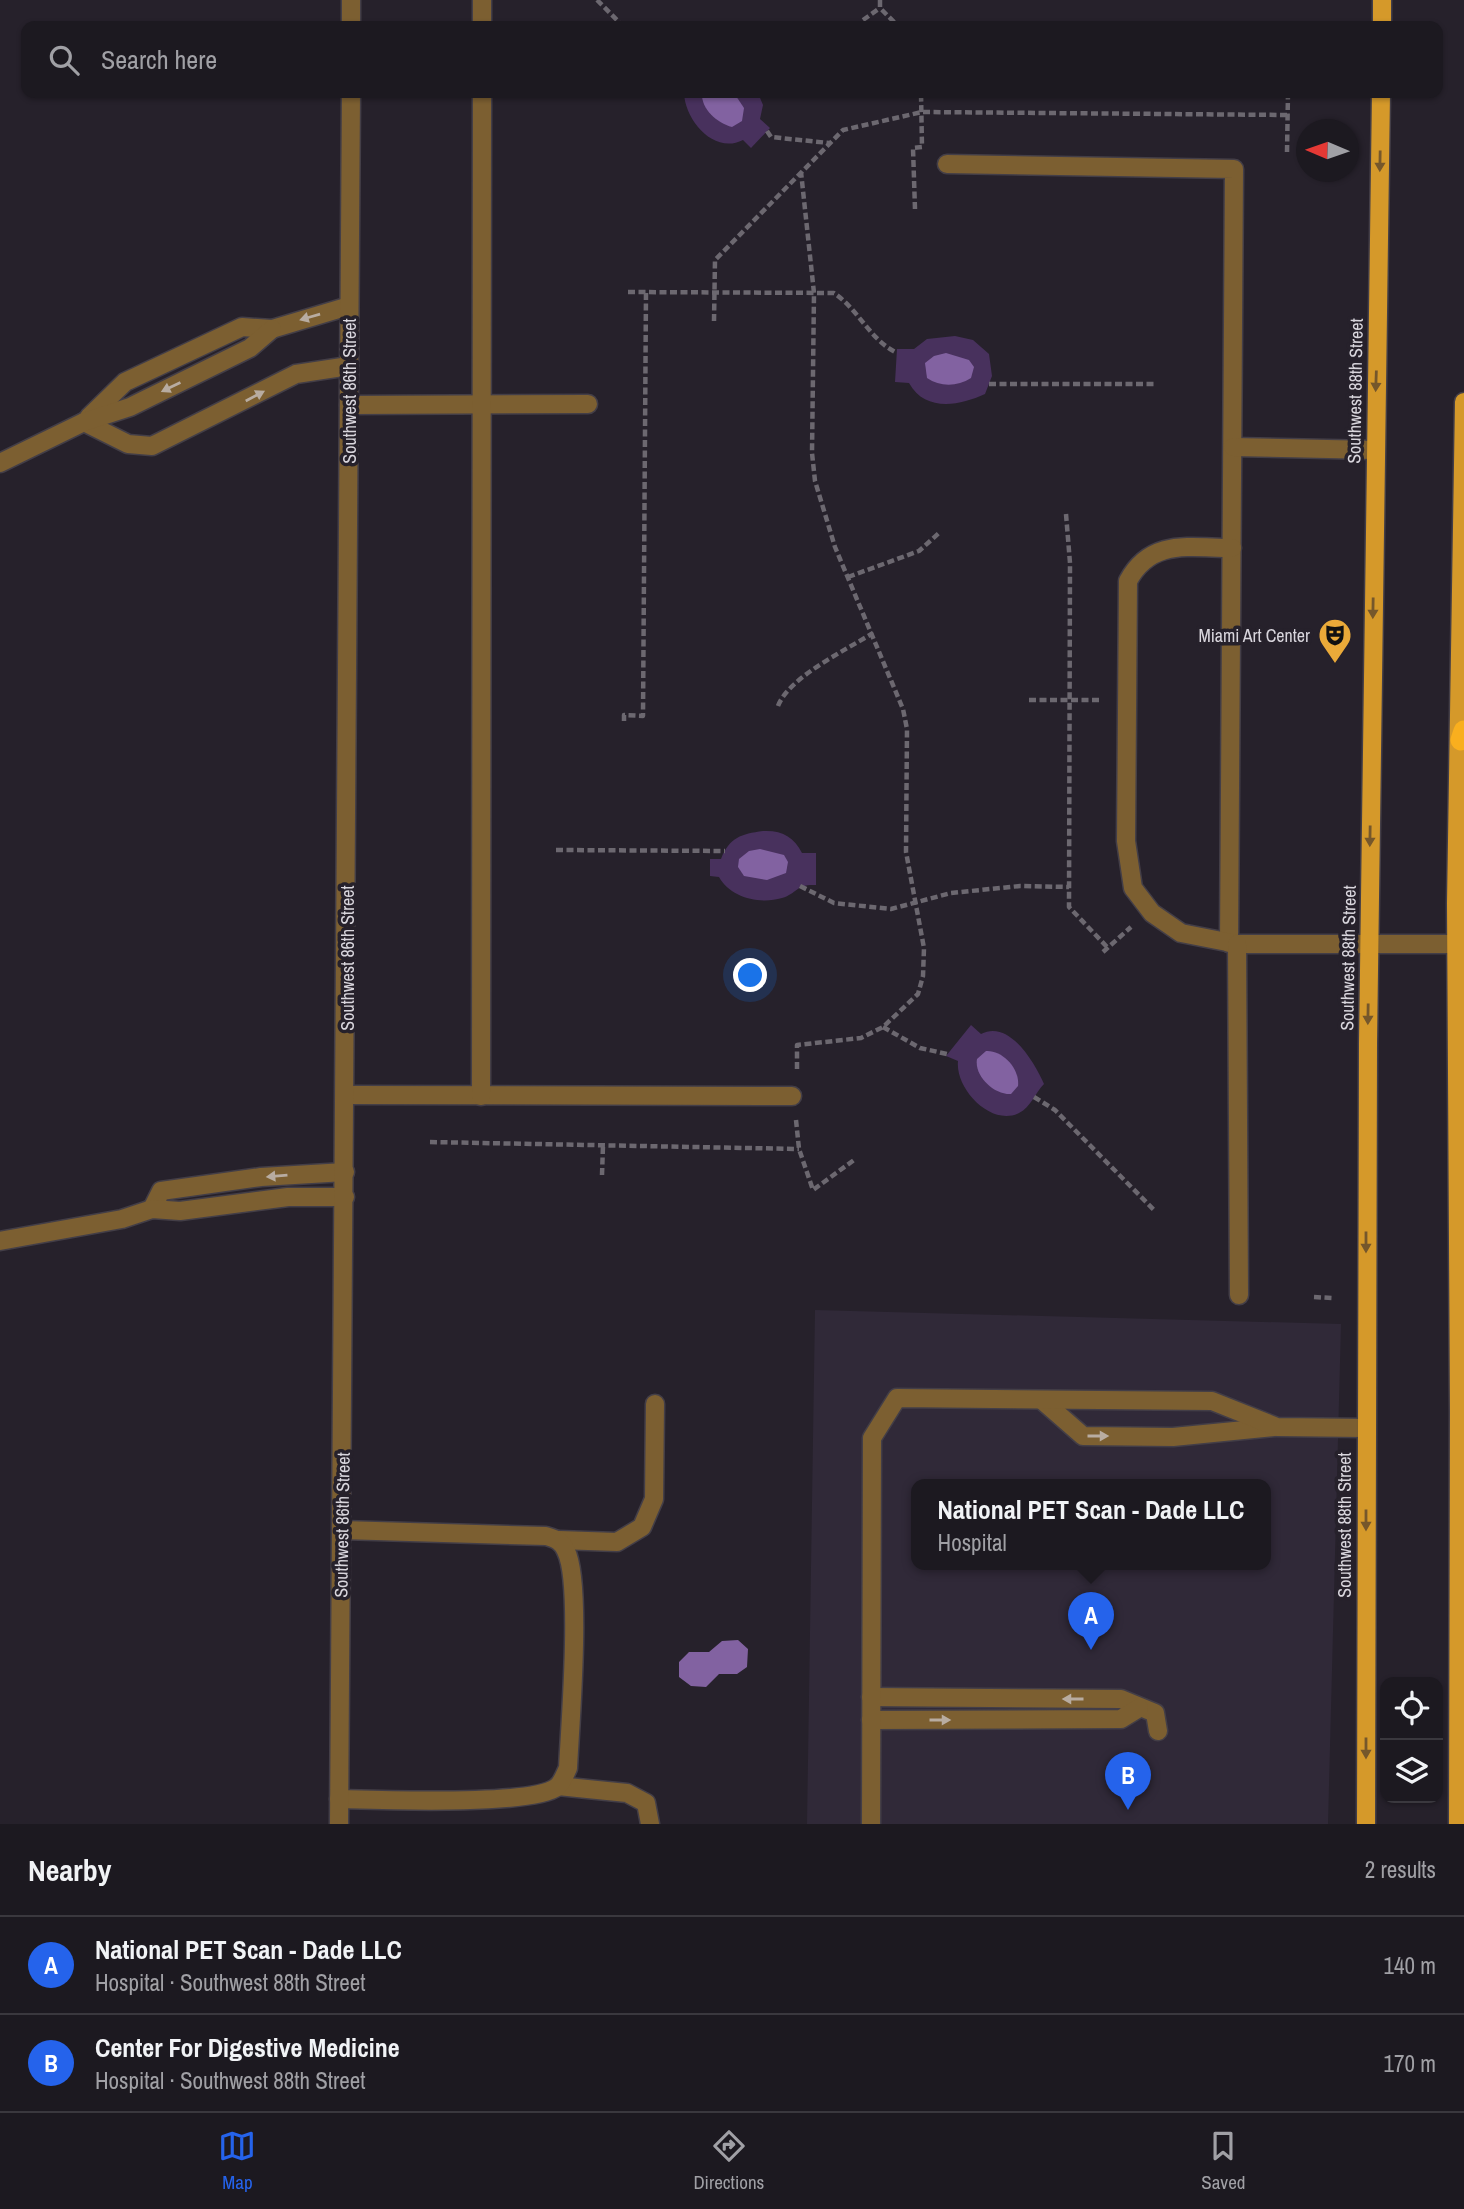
<!DOCTYPE html>
<html lang="en">
<head>
<meta charset="utf-8">
<style>
  :root { --surface:#1c1920; --page:#29262d; --text:#f1f3f6; --muted:#a0a0a5; --line:#3a383e; --accent:#2563eb }
  body { margin:0; font-family:"Archivo Narrow",sans-serif; background:var(--page); color:var(--text) }
  .controls { position:absolute; right:21px; bottom:21px; display:grid; overflow:hidden; border-radius:14px; box-shadow:0 2px 5px #0004 }
  .controls button { width:63px; height:63px; display:grid; place-items:center; padding:0; border:0; border-bottom:2px solid var(--line); background:var(--surface); color:var(--text); font:35px sans-serif }
  .compass { position:absolute; left:1296px; top:119px; width:63px; height:63px; border-radius:50%; background:var(--surface); box-shadow:0 2px 5px #0004; rotate:272deg }
  .you { position:absolute; left:751px; top:976px; width:24px; height:24px; margin:-18px; border:5px solid #fff; border-radius:50%; background:#1a73e8; box-shadow:0 0 0 10px #1a73e833 }
  .badge { display:grid; place-items:center; width:46px; height:46px; border-radius:50%; background:var(--accent); color:#fff; font-size:23px; font-weight:700 }
  .pin { position:absolute; translate:-50% -58px; filter:drop-shadow(0 2px 4px #0008) }
  .pin::after { content:''; position:absolute; top:37px; width:24px; height:21px; background:inherit; clip-path:polygon(0 0,100% 0,50% 100%) }
  .popup { position:absolute; left:911px; top:1479px; width:360px; height:91px; box-sizing:border-box; display:grid; place-content:center; border-radius:14px; background:var(--surface); filter:drop-shadow(0 2px 5px #0005); font-size:23px; white-space:nowrap; color:var(--muted) }
  .popup b { font-size:26px; color:var(--text) }
  .popup::after { content:''; position:absolute; left:50%; top:100%; margin-left:-14px; border:14px solid transparent; border-top-color:var(--surface) }
  .list { margin:0; padding:0; list-style:none }
  h2 { display:flex; justify-content:space-between; align-items:center; height:91px; margin:0; padding:0 28px; font-size:30px }
  h2 small { font-size:23px; font-weight:400; color:var(--muted) }
  .list li { display:grid; grid-template-columns:46px 1fr auto; gap:21px; align-items:center; box-sizing:border-box; height:98px; padding:0 28px; border-top:2px solid var(--line) }
  .list b { display:block; font-size:26px; white-space:nowrap }
  .list p { margin:0; font-size:23px; white-space:nowrap; color:var(--muted) }
  .list em { font-size:23px; font-style:normal; color:var(--muted) }
  .icon { flex:none; width:38px; height:38px; fill:none; stroke:currentColor; stroke-width:2; stroke-linecap:round; stroke-linejoin:round }
  .map { position:relative; flex:none; width:1464px; height:1824px; overflow:hidden }
  .search { position:absolute; background:var(--surface); box-shadow:0 2px 5px #0004; left:21px; right:21px; top:21px; height:77px; display:flex; align-items:center; gap:18px; box-sizing:border-box; padding:0 24px; border-radius:14px; color:var(--muted); font-size:26px }
  .sheet { height:287px; background:var(--surface) }
  nav { display:flex; justify-content:space-around; align-items:center; box-sizing:border-box; height:98px; border-top:2px solid var(--line); background:var(--surface); font-size:19px; color:var(--muted) }
  nav a { display:grid; justify-items:center; gap:4px }
  nav .on { color:var(--accent) }
  .map>svg:first-child { display:block }
  .built { fill:#302938; fill-rule:evenodd }
  .green { fill:#48315d }
  .water { fill:#8262a1 }
  .lines { fill:none; stroke-linecap:round; stroke-linejoin:round }
  .minor-casing { stroke:#433e47; stroke-width:21 }
  .major-casing { stroke:#433e47; stroke-width:21 }
  .highway-casing { stroke:#433e47; stroke-width:24 }
  .path { stroke:#6c6870; stroke-width:4.5; stroke-dasharray:7 3.5; stroke-linecap:butt }
  .minor { stroke:#7c5f31; stroke-width:18 }
  .major { stroke:#d5992a; stroke-width:18 }
  .highway { stroke:#f9af1e; stroke-width:21 }
  .oneway { fill:#75572b }
  .oneway2 { fill:#b8aca1 }
  .labels { text-anchor:middle; dominant-baseline:central; stroke-width:7; stroke-linejoin:round; paint-order:stroke }
  .street-label { font-size:18px; fill:#d9d6dd; stroke:#26212b }
  .poi-label { font-size:18px; fill:#d9d6dd; stroke:#26212b; text-anchor:end }
</style>
</head>
<body>
<div class="map">
<svg width="1464" height="1824" viewBox="0 0 1464 1824">
  <rect width="100%" height="100%" fill="#26212b"/>
  <!-- built -->
  <path class="built" d="M815,1310L1341,1324L1328,1824H807ZM916,1484H1266V1564H916Z"/>
  <!-- green -->
  <g class="green">
    <path d="M684,93H758L763,105L760,119L770,128L751,148L743,140C714,155 685,120 684,93Z"/>
    <path d="M955,336L973,340L989,354L992,376L985,394C959,406 925,412 909,383L895,382L897,349H914L927,339Z"/>
    <path d="M763,831C782,830 794,837 802,853H816V885C796,884 798,893 782,898C759,905 730,897 719,877L710,876V859H721C730,837 741,834 763,831Z"/>
    <path d="M971,1025L981,1034C1010,1019 1035,1064 1044,1084C1035,1093 1031,1107 1019,1113C991,1127 955,1089 958,1061L946,1056Z"/>
  </g>
  <!-- water -->
  <g class="water">
    <path d="M702,93H734L744,108L742,121L732,127C717,123 701,109 702,93Z"/>
    <path d="M946,353L969,360L974,367L971,378C957,387 940,387 927,378L925,363L934,356Z"/>
    <path d="M760,849L784,855L788,862L786,873L767,880L744,876L738,867L739,859L749,851Z"/>
    <path d="M986,1051C1003,1050 1020,1069 1018,1086L1011,1094C994,1095 974,1076 977,1059Z"/>
    <path d="M738,1640L748,1649L747,1667L737,1674H719L706,1687L691,1686L679,1677V1662L689,1652H709L722,1641Z"/>
  </g>
  <g class="lines">
    <defs>
      <g id="minor">
        <path d="M482,0V26"/>
        <path d="M351,26V0"/>
        <path d="M947,164L1234,169L1229,943"/>
        <path d="M349,405L588,404"/>
        <path d="M89,417L125,382L242,327L272,329L349,306"/>
        <path d="M84,422L128,444L152,446L296,374L349,366"/>
        <path d="M1233,447L1374,450"/>
        <path d="M0,463L84,422L130,407L250,348L272,329"/>
        <path d="M1232,548C1190,548 1151,538 1128,581L1126,841L1133,888L1152,913L1181,933L1237,944H1464"/>
        <path d="M1237,944L1239,1295"/>
        <path d="M346,1095L792,1096"/>
        <path d="M481,1096L482,93"/>
        <path d="M152,1209L161,1191L261,1177L345,1172"/>
        <path d="M0,1241L122,1219L152,1209L180,1211L288,1197H345"/>
        <path d="M1043,1401L1083,1436L1173,1437L1274,1427"/>
        <path d="M559,1540L617,1542L642,1527L654,1499L655,1404"/>
        <path d="M871,1697L1121,1699L1155,1713L1158,1731"/>
        <path d="M871,1720L1121,1719L1139,1708"/>
        <path d="M558,1786L627,1793L646,1803L650,1824"/>
        <path d="M339,1799C378,1800 532,1806 557,1787C562,1783 565,1774 568,1768C570,1726 582,1583 566,1551C562,1541 556,1539 546,1536L342,1530"/>
        <path d="M339,1824L351,93"/>
        <path d="M871,1824L872,1438L897,1398L1212,1401L1277,1427L1365,1428"/>
      </g>
      <g id="major">
        <path d="M1382,26V0"/>
        <path d="M1366,1824L1368,1044L1381,93"/>
        <path d="M1458,1824L1459,1411L1456,903L1464,402"/>
      </g>
      <path id="highway" d="M1461,740L1464,731"/>
    </defs>
    <!-- minor casing -->
    <use href="#minor" class="minor-casing"/>
    <!-- major casing -->
    <use href="#major" class="major-casing"/>
    <!-- highway casing -->
    <use href="#highway" class="highway-casing"/>
    <!-- path -->
    <g class="path">
      <path d="M597,0L623,26"/>
      <path d="M880,0V8L898,26"/>
      <path d="M863,20L880,8"/>
      <path d="M767,131L771,137L829,143"/>
      <path d="M1287,152L1288,93"/>
      <path d="M915,209L913,148L922,147L921,93"/>
      <path d="M628,292L834,293C859,310 870,340 897,353"/>
      <path d="M714,321L715,260L843,130L922,112L1288,115"/>
      <path d="M989,384H1157"/>
      <path d="M1066,514L1070,563L1069,907L1108,948"/>
      <path d="M848,577L919,551L939,533"/>
      <path d="M1029,700H1102"/>
      <path d="M778,706C789,677 846,650 873,633"/>
      <path d="M624,721V715L643,716L646,292"/>
      <path d="M556,850L725,851"/>
      <path d="M800,886L834,903L891,909L951,893L1020,886L1069,887"/>
      <path d="M1103,952L1131,927"/>
      <path d="M883,1027L920,1048L947,1054"/>
      <path d="M797,1069V1045L861,1038L883,1027L918,994L923,976L924,948L906,852L907,729L903,709L835,547L815,481L812,453L814,293L801,172"/>
      <path d="M1034,1097L1055,1110L1155,1211"/>
      <path d="M796,1120L799,1149L813,1190L854,1160"/>
      <path d="M430,1142L799,1149"/>
      <path d="M602,1175L603,1145"/>
      <path d="M1314,1297L1332,1298"/>
    </g>
    <!-- minor -->
    <use href="#minor" class="minor"/>
    <!-- major -->
    <use href="#major" class="major"/>
    <!-- highway -->
    <use href="#highway" class="highway"/>
  </g>
  <!-- one-way arrows -->
  <defs><path id="oneway-solid" d="M-6-.8H1V-3.2L6.5 0L1 3.2V.8H-6Z" transform="scale(1.75)"/></defs>
  <g class="oneway">
    <use href="#oneway-solid" transform="translate(1380 161) rotate(91)"/>
    <use href="#oneway-solid" transform="translate(1376 381) rotate(92)"/>
    <use href="#oneway-solid" transform="translate(1373 608) rotate(91)"/>
    <use href="#oneway-solid" transform="translate(1370 836) rotate(91)"/>
    <use href="#oneway-solid" transform="translate(1368 1014) rotate(91)"/>
    <use href="#oneway-solid" transform="translate(1366 1242) rotate(90)"/>
    <use href="#oneway-solid" transform="translate(1366 1520) rotate(90)"/>
    <use href="#oneway-solid" transform="translate(1366 1748) rotate(90)"/>
  </g>
  <g class="oneway2">
    <use href="#oneway-solid" transform="translate(310 317) rotate(164)"/>
    <use href="#oneway-solid" transform="translate(171 387) rotate(154)"/>
    <use href="#oneway-solid" transform="translate(255 396) rotate(-28)"/>
    <use href="#oneway-solid" transform="translate(277 1176) rotate(175)"/>
    <use href="#oneway-solid" transform="translate(1098 1436)"/>
    <use href="#oneway-solid" transform="translate(1073 1699) rotate(-180)"/>
    <use href="#oneway-solid" transform="translate(940 1720)"/>
  </g>
  <!-- icons -->
  <defs>
    <symbol id="theatre-pin" viewBox="-11 -11 22 30"><path d="M0 17L-7.5 6A9.5 9.5 0 1 1 7.5 6Z" fill="#eaaa39" stroke="#26212b"/><path d="M-5-5.5Q0-4 5-5.5V0Q5 5 0 6Q-5 5-5 0ZM-3.3-2.5H-1v1.5H-3.3ZM1-2.5H3.3v1.5H1ZM-2.8 1Q0 5.5 2.8 1Z" fill="#111"/></symbol>
  </defs>
  <g fill-rule="evenodd">
    <use href="#theatre-pin" x="1316" y="616" width="38" height="52"/>
  </g>
  <g class="labels">
    <!-- street labels -->
    <g class="street-label">
      <text transform="translate(349 391) rotate(-90)">Southwest 86th Street</text>
      <text transform="translate(1355 391) rotate(-89)">Southwest 88th Street</text>
      <text transform="translate(347 958) rotate(-90)">Southwest 86th Street</text>
      <text transform="translate(1348 958) rotate(-89)">Southwest 88th Street</text>
      <text transform="translate(342 1525) rotate(-89)">Southwest 86th Street</text>
      <text transform="translate(1344 1525) rotate(-90)">Southwest 88th Street</text>
    </g>
    <!-- poi labels -->
    <g class="poi-label">
      <text x="1310" y="635">Miami Art Center</text>
    </g>
  </g>
</svg>
<div class="controls">
<button><svg class="icon" aria-label="locate" viewBox="0 0 24 24"><circle cx="12" cy="12" r="6"/><path d="M12 2v4M12 18v4M2 12h4M18 12h4"/></svg></button>
<button><svg class="icon" aria-label="layers" viewBox="0 0 24 24"><path d="M12 4l9 5-9 5-9-5zM3 14l9 5 9-5"/></svg></button>
</div>
<svg class="compass" viewBox="-18 -18 36 36"><path d="M0-13l5 13h-10z" fill="#e53935"/><path d="M0 13l5-13h-10z" fill="#a0a0a5"/></svg>
<div class="you"></div>
<div class="pin badge" style="left:1091px;top:1650px">A</div>
<div class="popup"><b>National PET Scan - Dade LLC</b>Hospital</div>
<div class="pin badge" style="left:1128px;top:1810px">B</div>
<div class="search"><svg class="icon" aria-label="search" viewBox="0 0 24 24"><circle cx="10" cy="10" r="6"/><path d="M15 15l6 6"/></svg>Search here</div>
</div>
<section class="sheet">
<h2>Nearby<small>2 results</small></h2>
<ul class="list">
<li><span class="badge">A</span><div><b>National PET Scan - Dade LLC</b><p>Hospital · Southwest 88th Street</p></div><em>140 m</em></li>
<li><span class="badge">B</span><div><b>Center For Digestive Medicine</b><p>Hospital · Southwest 88th Street</p></div><em>170 m</em></li>
</ul>
</section>
<nav>
<a class="on"><svg class="icon" aria-label="map" viewBox="0 0 24 24"><path d="M3 6l6-2 6 2 6-2v14l-6 2-6-2-6 2zM9 4v14M15 6v14"/></svg>Map</a>
<a><svg class="icon" aria-label="directions" viewBox="0 0 24 24"><path d="M12 3l9 9-9 9-9-9zM9 14v-3h6M13 9l2 2-2 2"/></svg>Directions</a>
<a><svg class="icon" aria-label="saved" viewBox="0 0 24 24"><path d="M7 4h10v16l-5-4-5 4z"/></svg>Saved</a>
</nav>
</body>
</html>
